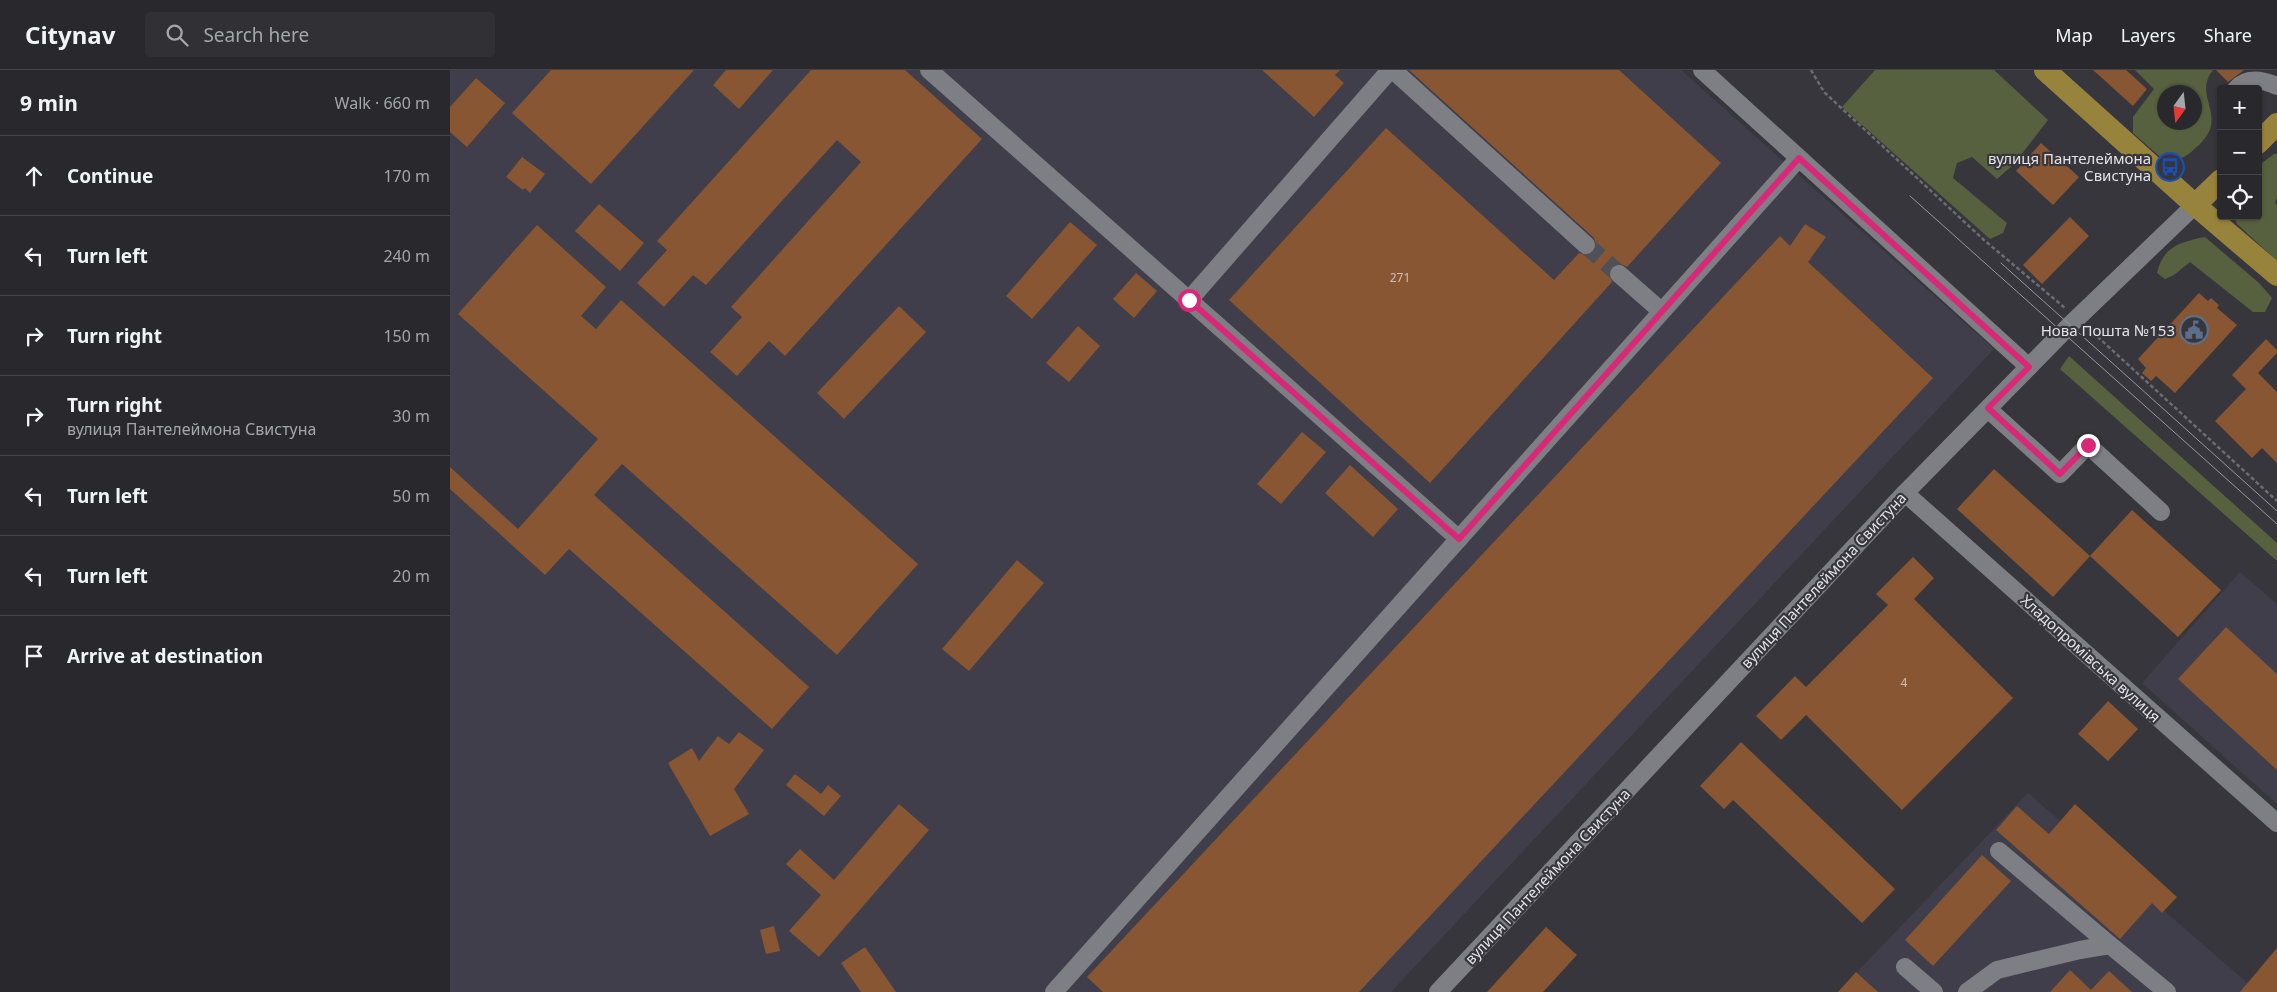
<!DOCTYPE html>
<html lang="en">
<head>
<meta charset="utf-8">
<style>
  :root { --surface:#28282d; --page:#303035; --text:#f1f3f6; --muted:#a5a6aa; --line:#444449 }
  body { margin:0; font-family:"Noto Sans",sans-serif; background:var(--page); color:var(--text) }
  .controls { position:absolute; right:15px; top:15px; display:grid; overflow:hidden; border-radius:5px; box-shadow:0 1px 4px #0004 }
  .controls button { width:45px; height:45px; display:grid; place-items:center; padding:0; border:0; border-bottom:1px solid var(--line); background:var(--surface); color:var(--text); font:25px sans-serif }
  .compass { position:absolute; left:1707px; top:15px; width:45px; height:45px; border-radius:50%; background:var(--surface); box-shadow:0 1px 4px #0004; rotate:195deg }
  .stop { position:absolute; width:15px; height:15px; margin:-11px; border:4px solid #db2777; border-radius:50%; background:#fff }
  .stop.end { background:#db2777; border-color:#fff; box-shadow:0 1px 5px #0008 }
  .list { margin:0; padding:0; list-style:none }
  h2 { display:flex; justify-content:space-between; align-items:center; height:65px; margin:0; padding:0 20px; font-size:21px }
  h2 small { font-size:16px; font-weight:400; color:var(--muted) }
  .list li { display:grid; grid-template-columns:32px 1fr auto; gap:15px; align-items:center; box-sizing:border-box; height:80px; padding:0 20px; border-top:1px solid var(--line) }
  .list b { display:block; font-size:19px; white-space:nowrap }
  .list p { margin:0; font-size:16px; white-space:nowrap; color:var(--muted) }
  .list em { font-size:16px; font-style:normal; color:var(--muted) }
  .icon { flex:none; width:28px; height:28px; fill:none; stroke:currentColor; stroke-width:2; stroke-linecap:round; stroke-linejoin:round }
  .map { position:relative; flex:none; width:1827px; height:922px; overflow:hidden }
  header { display:flex; align-items:center; gap:30px; box-sizing:border-box; height:70px; padding:0 25px; background:var(--surface); border-bottom:1px solid var(--line) }
  header strong { font-size:24px }
  nav { display:flex; gap:28px; margin-inline-start:auto; font-size:18px }
  .search { width:350px; height:45px; background:var(--page); display:flex; align-items:center; gap:12px; box-sizing:border-box; padding:0 18px; border-radius:5px; color:var(--muted); font-size:19px }
  main { display:flex }
  aside { flex:1; background:var(--surface) }
  .map>svg:first-child { display:block }
  .built { fill:#3f3e4a }
  .green { fill:#58613f; fill-rule:evenodd }
  .building { fill:#885632 }
  .lines { fill:none; stroke-linecap:round; stroke-linejoin:round }
  .minor-tunnel { stroke:#505056; stroke-width:18; stroke-dasharray:18 9; stroke-linecap:butt }
  .path { stroke:#6c6c71; stroke-width:2.5; stroke-dasharray:4 2.5; stroke-linecap:butt }
  .minor { stroke:#7e7e85; stroke-width:18 }
  .major { stroke:#98833c; stroke-width:22 }
  .tram { stroke:#96969b; stroke-width:1 }
  .route { stroke:#db2777; stroke-width:6 }
  .labels { text-anchor:middle; dominant-baseline:central; stroke-width:4.5; stroke-linejoin:round; paint-order:stroke }
  .number-label { font-size:12px; fill:#ccc0ba }
  .poi-label { font-size:15px; fill:#e3e3e7; stroke:#36363c; text-anchor:end }
  .street-label { font-size:15px; fill:#e3e3e7; stroke:#36363c }
</style>
</head>
<body>
<header>
<strong>Citynav</strong>
<div class="search"><svg class="icon" aria-label="search" viewBox="0 0 24 24"><circle cx="10" cy="10" r="6"/><path d="M15 15l6 6"/></svg>Search here</div>
<nav><a>Map</a><a>Layers</a><a>Share</a></nav>
</header>
<main>
<aside>
<h2>9 min<small>Walk · 660 m</small></h2>
<ul class="list">
<li><svg class="icon" aria-label="ahead" viewBox="0 0 24 24"><path d="M12 20V5M6 11l6-6 6 6"/></svg><div><b>Continue</b></div><em>170 m</em></li>
<li><svg class="icon" aria-label="left" viewBox="0 0 24 24"><path d="M17 20v-9H6M10 6l-5 5 5 5"/></svg><div><b>Turn left</b></div><em>240 m</em></li>
<li><svg class="icon" aria-label="right" viewBox="0 0 24 24"><path d="M7 20v-9h11M14 6l5 5-5 5"/></svg><div><b>Turn right</b></div><em>150 m</em></li>
<li><svg class="icon" aria-label="right" viewBox="0 0 24 24"><path d="M7 20v-9h11M14 6l5 5-5 5"/></svg><div><b>Turn right</b><p>вулиця Пантелеймона Свистуна</p></div><em>30 m</em></li>
<li><svg class="icon" aria-label="left" viewBox="0 0 24 24"><path d="M17 20v-9H6M10 6l-5 5 5 5"/></svg><div><b>Turn left</b></div><em>50 m</em></li>
<li><svg class="icon" aria-label="left" viewBox="0 0 24 24"><path d="M17 20v-9H6M10 6l-5 5 5 5"/></svg><div><b>Turn left</b></div><em>20 m</em></li>
<li><svg class="icon" aria-label="arrive" viewBox="0 0 24 24"><path d="M6 21V4h12l-3 4 3 4H6"/></svg><div><b>Arrive at destination</b></div></li>
</ul>
</aside>
<div class="map">
<svg width="1827" height="922" viewBox="0 0 1827 922">
  <rect width="100%" height="100%" fill="#36363c"/>
  <!-- built -->
  <g class="built">
    <path d="M0,0H1231L1544,279L941,922H0Z"/>
    <path d="M1790,502L1827,534V734L1692,613Z"/>
    <path d="M1578,723L1808,922H1388Z"/>
  </g>
  <!-- green -->
  <g class="green">
    <path d="M1425,0H1544L1598,50L1564,94L1547,109L1522,87L1507,93L1503,108L1557,153L1553,163L1540,169L1392,37Z"/>
    <path d="M1685,0H1763C1742,26 1779,46 1750,74C1737,86 1734,89 1716,92L1683,63V47L1704,19ZM1714,22H1744V52H1714Z"/>
    <path d="M1824,84H1827V127L1825,133L1827,135V191L1787,154L1784,146H1808V96Z"/>
    <path d="M1755,167L1809,213L1822,228L1815,242H1803L1740,192L1724,205L1715,209L1707,203C1713,176 1731,172 1755,167Z"/>
    <path d="M1619,286L1827,473V491L1610,299Z"/>
  </g>
  <!-- building -->
  <g class="building">
    <path d="M101,0H244L141,114L62,43Z"/>
    <path d="M276,0H323L289,39L263,15Z"/>
    <path d="M361,0H455L532,69L335,286L319,271L287,306L260,282L292,247L281,237L411,92L387,70L256,215L243,205L214,237L187,213L217,180L207,171Z"/>
    <path d="M812,0H890L885,5L894,13L864,47Z"/>
    <path d="M959,0H1169L1271,93L1177,197L1171,194L1161,197L1159,202L1162,212L980,413L779,230L936,58L1104,210L1129,183L1139,185L1144,182L1146,172L1143,167Z"/>
    <path d="M1643,0H1676L1697,19L1683,36Z"/>
    <path d="M1766,0H1794L1778,12Z"/>
    <path d="M26,8L55,33L17,77L0,62V37Z"/>
    <path d="M1591,73L1629,107L1603,135L1566,101Z"/>
    <path d="M72,87L95,104L80,123L75,118L73,120L56,107Z"/>
    <path d="M149,134L194,173L170,201L125,161Z"/>
    <path d="M1620,147L1639,166L1592,214L1573,195Z"/>
    <path d="M620,152L647,175L582,249L556,226Z"/>
    <path d="M1355,154L1376,167L1358,192L1483,308L909,922H653L637,907L1330,166L1340,176Z"/>
    <path d="M87,155L156,217L131,246L146,259L171,230L468,494L387,585L172,394L144,425L359,617L322,659L119,479L95,505L0,419V397L68,459L148,369L8,244Z"/>
    <path d="M686,203L707,221L684,248L663,229Z"/>
    <path d="M1749,223L1758,231L1761,228L1769,235L1767,238L1787,255L1725,323L1706,306L1701,311L1692,303L1696,298L1688,289Z"/>
    <path d="M449,236L476,262L394,349L367,323Z"/>
    <path d="M628,256L650,276L619,312L596,293Z"/>
    <path d="M1816,269L1827,280V283L1808,303L1827,322V393L1812,378L1802,388L1765,351L1796,319L1782,305Z"/>
    <path d="M852,362L876,382L831,434L807,414Z"/>
    <path d="M900,395L948,439L923,467L875,423Z"/>
    <path d="M1544,399L1640,486L1603,527L1507,439Z"/>
    <path d="M1682,440L1771,520L1728,567L1640,486Z"/>
    <path d="M1463,487L1484,508L1464,529L1563,628L1452,740L1356,645L1331,670L1306,646L1345,606L1356,617L1438,535L1426,524Z"/>
    <path d="M567,490L594,513L519,601L492,579Z"/>
    <path d="M1776,557L1827,604V700L1728,609Z"/>
    <path d="M1658,631L1688,659L1658,691L1628,664Z"/>
    <path d="M289,662L314,680L284,719L299,744L260,766L218,693L242,678L249,691L268,666L279,674Z"/>
    <path d="M1291,672L1445,819L1412,853L1283,730L1274,739L1250,716Z"/>
    <path d="M345,704L371,724L378,715L391,726L374,746L336,715Z"/>
    <path d="M449,734L479,760L369,887L339,861L371,825L336,794L350,779L384,810Z"/>
    <path d="M1625,734L1727,827L1712,843L1702,833L1670,869L1546,760L1567,736L1599,764Z"/>
    <path d="M1532,785L1561,811L1483,896L1455,870Z"/>
    <path d="M324,856L330,881L316,884L310,860Z"/>
    <path d="M1096,857L1127,885L1093,922H1037Z"/>
    <path d="M415,877L446,922H411L391,893Z"/>
    <path d="M1827,878V922H1790Z"/>
    <path d="M1620,900L1641,920L1659,901L1682,922H1600Z"/>
    <path d="M1406,902L1428,922H1388Z"/>
  </g>
  <g class="lines">
    <!-- minor-tunnel -->
    <path class="minor-tunnel" d="M1136,175L1169,204"/>
    <!-- path -->
    <g class="path">
      <path d="M1361,0L1374,22L1534,170L1615,238"/>
      <path d="M1638,258L1827,431"/>
    </g>
    <!-- minor -->
    <g class="minor">
      <path d="M479,0L1009,469"/>
      <path d="M943,0L1136,175"/>
      <path d="M1252,0L1579,297"/>
      <path d="M1786,19C1797,6 1813,10 1827,16"/>
      <path d="M1169,204L1210,240"/>
      <path d="M739,230L940,0"/>
      <path d="M1538,339L1610,404L1638,375L1711,442"/>
      <path d="M1455,423L1827,753"/>
      <path d="M1549,781L1660,875"/>
      <path d="M1455,897L1484,922"/>
      <path d="M604,922L1349,88"/>
      <path d="M988,922L1455,423L1620,255L1745,135"/>
      <path d="M1517,922L1547,900L1630,880L1660,875L1717,922"/>
    </g>
    <!-- major -->
    <g class="major">
      <path d="M1595,0L1745,135L1827,205"/>
      <path d="M1808,73L1827,54"/>
      <path d="M1745,135L1771,110"/>
    </g>
    <!-- tram -->
    <g class="tram">
      <path d="M1460,126L1827,454"/>
      <path d="M1551,193L1827,441"/>
    </g>
  </g>
  <g class="lines">
    <!-- route -->
    <path class="route" d="M739,230L1009,469L1349,88L1579,297L1538,338L1610,404L1638,375"/>
  </g>
  <!-- icons -->
  <defs>
    <symbol id="bus-ring" viewBox="-11 -11 22 22"><circle r="9.5" fill="#36363c" stroke="#1a4fb4" stroke-width="1.5"/><path d="M-5-6H5V4H4V6H2V4H-2V6H-4V4H-5ZM-3.5-4V0h7V-4ZM-3.5 1.2v1.5H-2V1.2ZM2 1.2v1.5H3.5V1.2Z" fill="#1a4fb4"/></symbol>
    <symbol id="civic-ring" viewBox="-11 -11 22 22"><circle r="9.5" fill="#36363c" stroke="#5c6f8a" stroke-width="1.5"/><path d="M-.6-6.5H3V-4.5H.6V-3L4-1V1h2V6H-6V1h2V-1L-.6-3ZM-1.2 2.5V6h2.4V2.5Z" fill="#5c6f8a"/></symbol>
  </defs>
  <g fill-rule="evenodd">
    <use href="#bus-ring" x="1704" y="81" width="32" height="32"/>
    <use href="#civic-ring" x="1728" y="244" width="32" height="32"/>
  </g>
  <g class="labels">
    <!-- number labels -->
    <g class="number-label">
      <text x="950" y="207">271</text>
      <text x="1454" y="612">4</text>
    </g>
    <!-- poi labels -->
    <g class="poi-label">
      <text x="1701" y="88">вулиця Пантелеймона<tspan x="1701" dy="17">Свистуна</tspan></text>
      <text x="1725" y="260">Нова Пошта №153</text>
    </g>
    <!-- street labels -->
    <g class="street-label">
      <text transform="translate(1373 510) rotate(-47)">вулиця Пантелеймона Свистуна</text>
      <text transform="translate(1641 588) rotate(42)">Хладопромівська вулиця</text>
      <text transform="translate(1097 806) rotate(-47)">вулиця Пантелеймона Свистуна</text>
    </g>
  </g>
</svg>
<div class="controls">
<button>+</button>
<button>−</button>
<button><svg class="icon" aria-label="locate" viewBox="0 0 24 24"><circle cx="12" cy="12" r="6"/><path d="M12 2v4M12 18v4M2 12h4M18 12h4"/></svg></button>
</div>
<svg class="compass" viewBox="-18 -18 36 36"><path d="M0-13l5 13h-10z" fill="#e53935"/><path d="M0 13l5-13h-10z" fill="#a5a6aa"/></svg>
<div class="stop" style="left:739px;top:230px"></div>
<div class="stop end" style="left:1638px;top:375px"></div>
</div>
</main>
</body>
</html>
